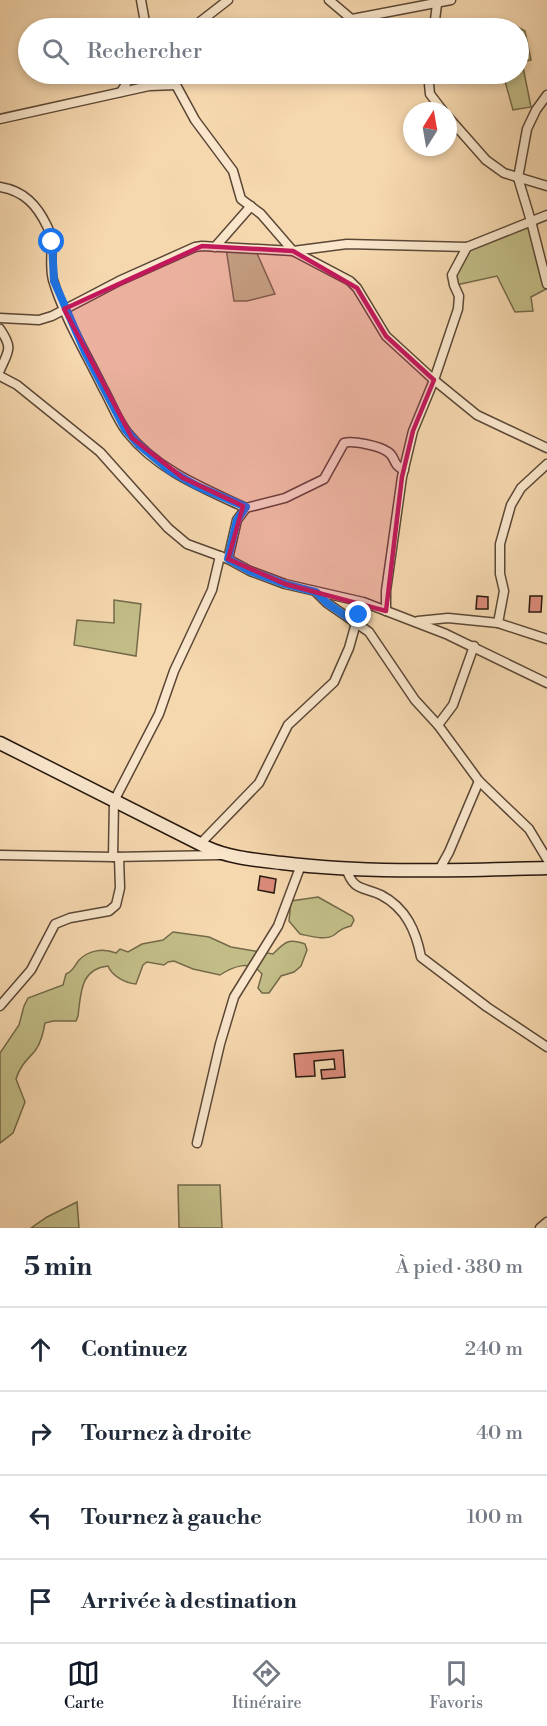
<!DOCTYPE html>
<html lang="fr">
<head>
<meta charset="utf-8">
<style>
  :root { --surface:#fff; --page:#f6f6f7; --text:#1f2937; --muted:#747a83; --line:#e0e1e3; --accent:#111827 }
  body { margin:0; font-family:"Libre Bodoni",serif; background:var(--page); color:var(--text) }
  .compass { position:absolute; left:403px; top:102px; width:54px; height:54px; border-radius:50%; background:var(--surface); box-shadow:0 3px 9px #0003; rotate:11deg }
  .stop { position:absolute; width:18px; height:18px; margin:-14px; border:4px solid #1a73e8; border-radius:50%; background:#fff }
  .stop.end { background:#1a73e8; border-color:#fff; box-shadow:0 2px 6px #0008 }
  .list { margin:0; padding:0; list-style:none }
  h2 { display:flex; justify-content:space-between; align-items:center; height:78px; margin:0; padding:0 24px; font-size:26px }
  h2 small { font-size:20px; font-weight:400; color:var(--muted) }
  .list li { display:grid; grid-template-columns:39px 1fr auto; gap:18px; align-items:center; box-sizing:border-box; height:84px; padding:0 24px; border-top:2px solid var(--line) }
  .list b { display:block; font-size:22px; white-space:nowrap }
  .list em { font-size:20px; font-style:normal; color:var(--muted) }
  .icon { flex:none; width:33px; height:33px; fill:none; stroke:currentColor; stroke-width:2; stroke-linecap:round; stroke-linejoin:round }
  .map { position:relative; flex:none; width:547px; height:1228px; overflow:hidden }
  .search { position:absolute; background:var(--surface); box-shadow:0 3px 9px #0003; left:18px; right:18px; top:18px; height:66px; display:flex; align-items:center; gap:15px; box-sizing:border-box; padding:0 21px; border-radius:33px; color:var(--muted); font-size:22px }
  .sheet { height:414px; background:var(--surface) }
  nav { display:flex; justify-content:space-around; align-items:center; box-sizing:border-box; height:84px; border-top:2px solid var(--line); background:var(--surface); font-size:16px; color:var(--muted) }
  nav a { display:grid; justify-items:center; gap:3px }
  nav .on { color:var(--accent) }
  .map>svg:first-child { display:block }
  .green { fill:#c2bd87; stroke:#746a4a; stroke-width:1.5 }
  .building { fill:#dc8b7a; stroke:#27170e; stroke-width:1.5 }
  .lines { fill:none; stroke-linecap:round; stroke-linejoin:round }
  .street-casing { stroke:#5b4736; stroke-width:11 }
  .secondary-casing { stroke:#27170e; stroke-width:15 }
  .street { stroke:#f9e6cb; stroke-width:8 }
  .secondary { stroke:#f9e6cb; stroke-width:12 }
  .route { stroke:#1a73e8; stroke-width:8 }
  .marked { fill:#c2185b; fill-opacity:0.2; stroke:#c2185b; stroke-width:4.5; stroke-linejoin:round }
</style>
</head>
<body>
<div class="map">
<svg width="547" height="1228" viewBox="0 0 547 1228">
  <rect width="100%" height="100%" fill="#f6d8af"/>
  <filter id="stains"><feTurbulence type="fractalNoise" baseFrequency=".00333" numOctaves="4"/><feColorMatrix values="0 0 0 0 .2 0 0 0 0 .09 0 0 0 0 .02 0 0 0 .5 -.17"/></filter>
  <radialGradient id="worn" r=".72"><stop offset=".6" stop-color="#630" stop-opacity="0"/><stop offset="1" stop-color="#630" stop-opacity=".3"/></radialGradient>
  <!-- green -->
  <g class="green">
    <path d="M512,24L525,31L531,60L522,62L531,107L513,110L503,74H518V28H491Z"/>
    <path d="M530,223L546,289L531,297L533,311L515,312L497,276L456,285C447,245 502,233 530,223Z"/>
    <path d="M226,248L255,249L275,294L247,301H234Z"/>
    <path d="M114,600L141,604L136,656L74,645L77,620L114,623Z"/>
    <path d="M318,897L352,916L354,920L351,926C343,928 340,930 334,935C325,941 310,936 300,934L289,921L291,901Z"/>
    <path d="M173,932L209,937L231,947L273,954C285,942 288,938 305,944L307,950L301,966L294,972L281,976L269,993H262L258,988L262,974C251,959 232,967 220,975L193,969L174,961L168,962L164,965L147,962L143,965L136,984C125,983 112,976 108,966C80,969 81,993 78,1016L76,1021H53L45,1023C43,1033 41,1043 35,1051C26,1061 20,1066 16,1079L25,1102L13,1133L0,1143V1053L19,1025L24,1006L28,998L63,985L66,974C74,971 74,966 79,960C89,950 103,948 116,953L120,949L128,952L142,944L163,940Z"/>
    <path d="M178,1185H220L222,1228H179Z"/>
    <path d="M77,1202L79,1228H31L47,1217Z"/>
  </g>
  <!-- building -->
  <g class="building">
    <path d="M477,596L488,597V609H476Z"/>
    <path d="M530,596H542L541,612H529Z"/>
    <path d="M260,876L276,879L274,893L258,890Z"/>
    <path d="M343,1050L345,1077L322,1079L321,1070L335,1069L334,1059L314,1061L315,1076L296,1077L294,1054Z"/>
  </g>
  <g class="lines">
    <defs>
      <g id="street">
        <path d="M141,0L146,28"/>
        <path d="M329,0L362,28"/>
        <path d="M352,19L451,0"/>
        <path d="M192,28L228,0"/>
        <path d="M434,28L437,4"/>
        <path d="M170,74L195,120L233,171L241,199L261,214L293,251L350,281L357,288L386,336L434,380L477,415L547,448"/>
        <path d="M428,74L430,94L443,111"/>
        <path d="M121,92L132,74"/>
        <path d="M547,95L536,110L527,129L518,178L531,221L547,284"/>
        <path d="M448,117L486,160L504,173L547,186"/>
        <path d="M0,119L149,86L176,85"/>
        <path d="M0,187C24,191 37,205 47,226C56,243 48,262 53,280C64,317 86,353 103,388C111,402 117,419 127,432C157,470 203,488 246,508"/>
        <path d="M215,247L251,206"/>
        <path d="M0,318L39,320L52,316L119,281L195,247L202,246L293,251L347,244L467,247L547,215"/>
        <path d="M0,329C13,348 9,350 0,370"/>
        <path d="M0,376L17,385L100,452L168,528L187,544L228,559L250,571L285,584L363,602L446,634L547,683"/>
        <path d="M547,464L521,488L511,505L500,544V574L504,591L498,623L547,639"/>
        <path d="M228,559L237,520L246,508L285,498L324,479L344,443C352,440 380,446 388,452C396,457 392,465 404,470"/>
        <path d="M316,592L327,603L369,632L415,700L438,725L479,781L529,829L547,859"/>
        <path d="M386,611V591L402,477L413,431L434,380L458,309L459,296L454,285L452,275L467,247"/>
        <path d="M418,621L448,618L498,623"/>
        <path d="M438,725L453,705L474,646"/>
        <path d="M200,844L259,783L288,725L334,682L349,648L356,623L368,604"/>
        <path d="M0,855L113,857L220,855"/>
        <path d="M113,857L114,801L159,714L174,671L212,590L220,556"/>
        <path d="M346,868C354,892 362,886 381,895C406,908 416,931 421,957L487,1007L547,1047"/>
        <path d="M439,870L449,852L479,781"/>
        <path d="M0,1006L31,970L55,924L70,918L109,911L116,905L120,888L119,857"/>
        <path d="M197,1143L220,1044L234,997L278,926L301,865"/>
        <path d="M540,1228L547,1222"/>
      </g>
      <path id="secondary" d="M0,743L206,847C229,858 257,860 282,863C370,874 459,870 547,868"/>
    </defs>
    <!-- street casing -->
    <use href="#street" class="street-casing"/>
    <!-- secondary casing -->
    <use href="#secondary" class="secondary-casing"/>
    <!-- street -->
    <use href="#street" class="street"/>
    <!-- secondary -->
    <use href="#secondary" class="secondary"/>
  </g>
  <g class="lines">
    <!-- route -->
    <path class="route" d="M52,242L54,281L85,352L125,429L139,445L169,470L197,486L246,507L237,520L228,559L250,571L285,584L316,592L327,603L356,623L359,615"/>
  </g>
  <!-- marked area -->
  <path class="marked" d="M202,246L293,251L357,288L386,336L434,380L413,431L402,477L386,611L285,584L228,559L243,506L183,478L132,438L64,309Z"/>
  <rect width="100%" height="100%" filter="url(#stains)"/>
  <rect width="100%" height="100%" fill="url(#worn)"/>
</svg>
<svg class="compass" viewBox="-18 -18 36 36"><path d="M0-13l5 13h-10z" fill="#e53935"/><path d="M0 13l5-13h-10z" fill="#747a83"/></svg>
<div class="stop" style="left:52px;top:242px"></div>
<div class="stop end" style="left:359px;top:615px"></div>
<div class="search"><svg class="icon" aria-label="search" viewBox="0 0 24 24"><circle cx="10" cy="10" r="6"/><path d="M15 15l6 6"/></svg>Rechercher</div>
</div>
<section class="sheet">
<h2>5 min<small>À pied · 380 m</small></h2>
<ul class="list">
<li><svg class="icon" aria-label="ahead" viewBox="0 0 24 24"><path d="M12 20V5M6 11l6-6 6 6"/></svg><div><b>Continuez</b></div><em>240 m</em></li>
<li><svg class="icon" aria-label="right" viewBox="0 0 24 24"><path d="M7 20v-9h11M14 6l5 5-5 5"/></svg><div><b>Tournez à droite</b></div><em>40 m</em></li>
<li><svg class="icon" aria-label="left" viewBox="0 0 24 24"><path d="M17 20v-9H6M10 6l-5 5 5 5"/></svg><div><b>Tournez à gauche</b></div><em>100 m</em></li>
<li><svg class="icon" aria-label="arrive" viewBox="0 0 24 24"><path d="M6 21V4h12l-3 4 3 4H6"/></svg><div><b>Arrivée à destination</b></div></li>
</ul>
</section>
<nav>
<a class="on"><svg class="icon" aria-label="map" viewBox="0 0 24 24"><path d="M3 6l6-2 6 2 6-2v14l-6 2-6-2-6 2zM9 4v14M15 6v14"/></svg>Carte</a>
<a><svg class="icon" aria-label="directions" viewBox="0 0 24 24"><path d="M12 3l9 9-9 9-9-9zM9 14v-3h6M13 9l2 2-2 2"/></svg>Itinéraire</a>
<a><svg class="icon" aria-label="saved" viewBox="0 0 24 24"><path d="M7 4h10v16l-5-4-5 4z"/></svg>Favoris</a>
</nav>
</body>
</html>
